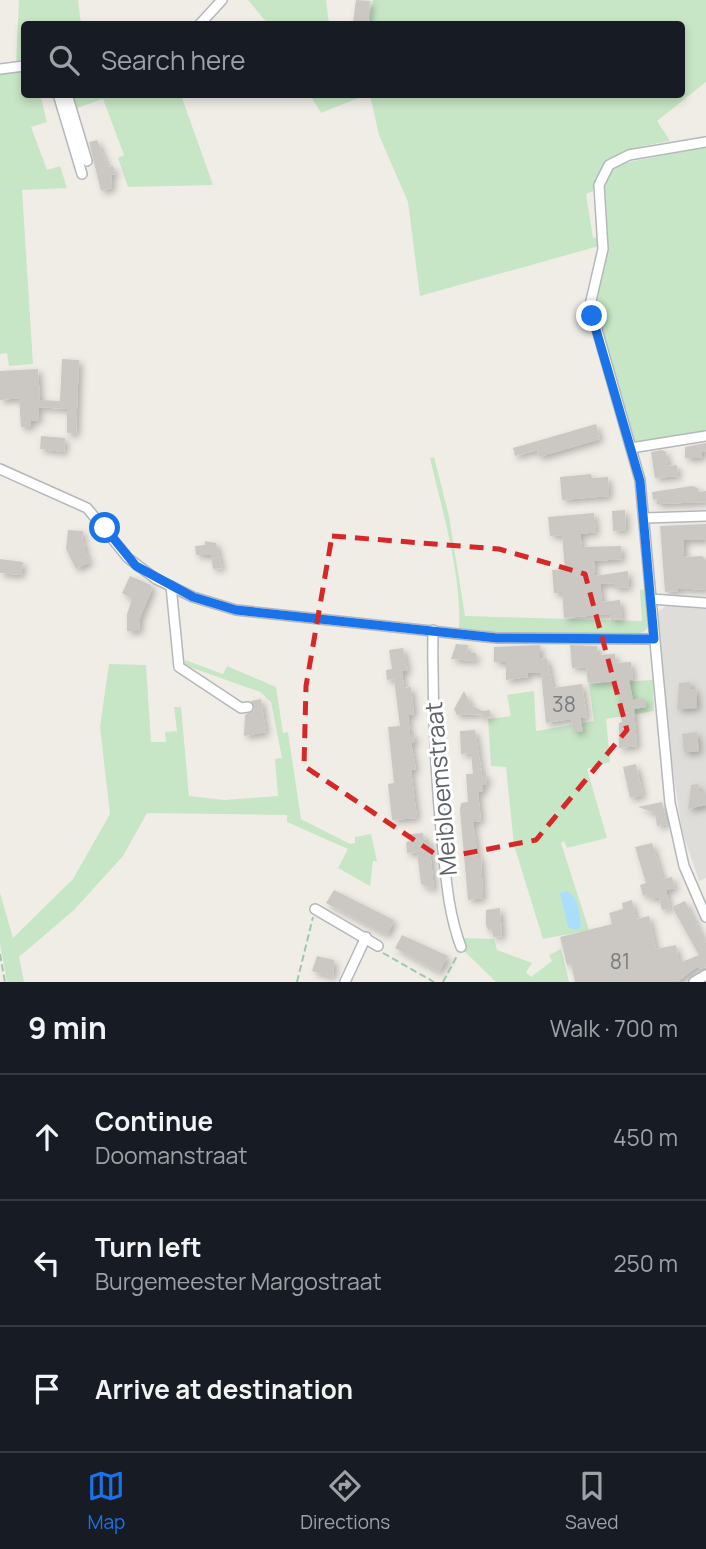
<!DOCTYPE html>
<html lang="en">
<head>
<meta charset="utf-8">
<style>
  :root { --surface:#171b24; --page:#242831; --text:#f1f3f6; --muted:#9ea1a6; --line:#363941; --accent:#1a73e8 }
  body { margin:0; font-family:Manrope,sans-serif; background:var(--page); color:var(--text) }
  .stop { position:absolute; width:21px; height:21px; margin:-16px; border:5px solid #1a73e8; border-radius:50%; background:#fff }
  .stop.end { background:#1a73e8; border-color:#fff; box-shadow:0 2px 7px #0008 }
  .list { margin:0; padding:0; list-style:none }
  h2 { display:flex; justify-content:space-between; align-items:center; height:91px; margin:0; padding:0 28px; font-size:30px }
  h2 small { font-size:23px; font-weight:400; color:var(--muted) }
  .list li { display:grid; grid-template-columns:46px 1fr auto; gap:21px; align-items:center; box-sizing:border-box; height:126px; padding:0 28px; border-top:2px solid var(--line) }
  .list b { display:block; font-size:26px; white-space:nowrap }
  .list p { margin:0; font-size:23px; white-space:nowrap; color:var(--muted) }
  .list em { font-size:23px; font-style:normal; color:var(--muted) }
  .icon { flex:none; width:38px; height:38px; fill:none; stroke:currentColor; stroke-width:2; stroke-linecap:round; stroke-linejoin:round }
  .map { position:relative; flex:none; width:706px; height:982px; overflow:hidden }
  .search { position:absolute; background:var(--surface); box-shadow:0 4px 10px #0003; left:21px; right:21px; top:21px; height:77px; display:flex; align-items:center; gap:18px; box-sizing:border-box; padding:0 24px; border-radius:7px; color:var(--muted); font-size:26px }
  .sheet { height:469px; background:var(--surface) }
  nav { display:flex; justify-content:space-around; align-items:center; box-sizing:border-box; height:98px; border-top:2px solid var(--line); background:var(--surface); font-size:19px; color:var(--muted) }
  nav a { display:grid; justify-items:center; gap:4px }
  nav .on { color:var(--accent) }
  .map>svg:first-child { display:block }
  .industrial { fill:#dfddd9 }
  .green { fill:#c7e6c5 }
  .water { fill:#abdefc }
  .building { fill:#cbc8c3; filter:url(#shadow) }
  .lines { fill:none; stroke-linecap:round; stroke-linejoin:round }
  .minor-casing { stroke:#b4b7bb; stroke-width:12 }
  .path { stroke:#9ec8a7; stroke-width:2; stroke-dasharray:7 3.5; stroke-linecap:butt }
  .minor { stroke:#fff; stroke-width:9 }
  .route { stroke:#1a73e8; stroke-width:9 }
  .marked { fill:none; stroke:#d62828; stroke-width:5; stroke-dasharray:14 9; stroke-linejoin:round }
  .labels { text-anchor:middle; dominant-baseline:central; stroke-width:6; stroke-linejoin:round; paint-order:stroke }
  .number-label { font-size:21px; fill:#797c7e }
  .street-label { font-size:24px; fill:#5e6367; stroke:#fff }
</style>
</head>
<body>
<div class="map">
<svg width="706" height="982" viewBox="0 0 706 982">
  <defs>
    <filter id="shadow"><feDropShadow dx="3.5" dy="3.5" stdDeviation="3.5" flood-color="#0004"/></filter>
  </defs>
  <rect width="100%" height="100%" fill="#f0ede7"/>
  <!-- industrial -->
  <path class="industrial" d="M666,606L706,609V878L699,881L682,831L669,745L658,620L659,611Z"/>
  <!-- green -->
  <g class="green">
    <path d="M19,0H78L81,24H24V63L16,64Z"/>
    <path d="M248,0H326L329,24H268Z"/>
    <path d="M373,0H706V82L657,121L670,141C636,147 601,152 593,191L586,194L593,238L598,237L599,246L420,296L408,202L379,135L370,95L682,94V24H369Z"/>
    <path d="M24,68V94L51,95L41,98L47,122L31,127L47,170L60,166L67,188L22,190L33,364L9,366L7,353L0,354V72Z"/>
    <path d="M69,95H181L213,185L128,187L118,158L124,155L103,99L74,109Z"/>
    <path d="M310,95H366L321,113Z"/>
    <path d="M706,147V433L641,444L632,439L594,304L608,244L604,186L609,170L619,164Z"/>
    <path d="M434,457L449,516L465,616L642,621L640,590L645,589L648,626L645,631L632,636L501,633L459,628C462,576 442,510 430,458Z"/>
    <path d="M185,660L223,674L227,666L276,687L283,733L288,732L301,819L350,844L355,843V837L371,834L377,861H373L370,886L338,868L348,849L287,822V815L147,813L123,856L74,910L19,957L24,982H7L0,944V893L13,938L73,879L110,814L100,727L109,664L146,665L151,742H166L165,732L177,731L174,707H181L189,796L224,800L278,796L275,759L282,758L271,702L260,692L184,665Z"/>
    <path d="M653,680L654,711L606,719L610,762L587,769L607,838L567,848L564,841L561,843L589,930L543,939L514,845L506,767L491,766L488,719L511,716L507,695L534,691L536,731L594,721L589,684Z"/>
    <path d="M463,938L494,939L497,950L532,963L526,972L531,977L552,961L549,955L561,949L569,982H496L463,950Z"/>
  </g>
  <!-- water -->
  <path class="water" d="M567,891C578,897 580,915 581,927L576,930L568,927L560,893Z"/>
  <!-- building -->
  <g class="building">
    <path d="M356,0L370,1L368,23L353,22Z"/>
    <path d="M97,140L108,167L113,166L115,174L111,175L112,188L101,191L89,142Z"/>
    <path d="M62,359L79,360L76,434L67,433V409L38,407L39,420L30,421L31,427H21L19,398L0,400V371L38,369L40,400L60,401Z"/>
    <path d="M596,424L600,439L539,457L537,450L515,456L513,448Z"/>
    <path d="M41,436L65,438L64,452L40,449Z"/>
    <path d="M706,443V452H702L701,458H685V447Z"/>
    <path d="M662,450L666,452L668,466L677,465L678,476L655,478L651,452Z"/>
    <path d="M591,474L592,478L608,477L609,496L562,500L560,477Z"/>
    <path d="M692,486L698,488L699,492L706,491V502L657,504V499L653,500L652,492Z"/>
    <path d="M625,510L626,530L613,531L612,511Z"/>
    <path d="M594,513L596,532L580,534L582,547L621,546L622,559L594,561L595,576L628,571L629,587L614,588V583L600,584L602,602L620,600L622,619L611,620L610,614L564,618L562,593H554L552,570L565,569L562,535L550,536L548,517Z"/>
    <path d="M706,524V540H684V557L702,556L706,560V590L678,588V591L665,592L660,526Z"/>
    <path d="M68,530L83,531L82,542L86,545L84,549L90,562L76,569L66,549Z"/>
    <path d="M205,541L216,543L222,568L213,569L211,555H196L195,546L205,545Z"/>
    <path d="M0,559L23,562L21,575L0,573Z"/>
    <path d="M130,576L151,585L152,589L140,618L139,631H127V614L132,599L122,593Z"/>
    <path d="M456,644L468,645L467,653H476V661L451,659Z"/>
    <path d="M540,645V659L547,658L553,688L582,684L587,717L580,718L583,731L574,732L571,719L546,723L541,673H528V677L506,680V662H494V647Z"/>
    <path d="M570,645L597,646L598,655L615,654L616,663L631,662L633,679L629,680L633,700L644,698L646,707L634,709L637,746L619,748V723L622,722L616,681L588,683L586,667L572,668Z"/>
    <path d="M403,648L408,671H402L404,688L411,687L414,714L408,715L410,734H414L415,743H411L416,769L411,770L417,818L392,820L388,784L394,783L388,727L400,726L394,679L387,680L386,670L392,669L389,650Z"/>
    <path d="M690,682L691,689H696L697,708L677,709L679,683Z"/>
    <path d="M464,691L471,705L482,711L490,710L491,717L483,718L482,714L457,715L454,709Z"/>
    <path d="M261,699L266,732L244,736L245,715L254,710L251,701Z"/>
    <path d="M475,730L482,774H486L487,784L483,785V792H478L481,821L473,822L478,857H481L483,898L468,900L460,810L461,803L468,802L466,774H473L471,753L461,754L460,731Z"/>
    <path d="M697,732L699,751L684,752L682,734Z"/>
    <path d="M636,764L643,795L630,798L623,767Z"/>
    <path d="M698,784L699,791H705L706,805L688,809L691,785Z"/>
    <path d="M662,802L667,824L657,826L655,813L638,807Z"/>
    <path d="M423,833L424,840L429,839L434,890L421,884L417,852L407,853L406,842L411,841L410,834Z"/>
    <path d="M652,843L663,879L672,877L675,888L666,890L670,908L662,910L659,897L650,899L649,894L643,896L640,885L646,883L635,847Z"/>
    <path d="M334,890L394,920L387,935L326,903Z"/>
    <path d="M632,900L636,919L649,916L656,949L676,945L679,963L699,955L672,907L685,901L706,943V967L700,969L698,966L677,982H575L571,964L567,965L560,937L612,924L609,913L623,909L622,903Z"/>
    <path d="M500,908L502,936L493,937L492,929L488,930L486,925V910Z"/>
    <path d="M402,935L448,956L439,972L395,948Z"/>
    <path d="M317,956L334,960L333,977L312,971Z"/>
  </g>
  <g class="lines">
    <defs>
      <g id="minor">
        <path d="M200,24L222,0"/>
        <path d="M0,69L24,66"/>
        <path d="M58,94L82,174"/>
        <path d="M67,94L87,161"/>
        <path d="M706,142L629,155L609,165L599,185L603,249L590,305L640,480L670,803L684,866L706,917"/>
        <path d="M631,448L706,436"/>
        <path d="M0,469L87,508L128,558L156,579L193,597L236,610L497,638L654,639"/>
        <path d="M645,518L706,516"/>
        <path d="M171,586L179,667L241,708L248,707"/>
        <path d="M651,599L706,603"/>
        <path d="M433,630C432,701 435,770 442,841C446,877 448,912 461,947"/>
        <path d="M315,909L378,946"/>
        <path d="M345,982L366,937"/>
        <path d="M694,982L706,975"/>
      </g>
    </defs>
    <!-- minor casing -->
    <use href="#minor" class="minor-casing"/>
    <!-- path -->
    <g class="path">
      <path d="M383,953L434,982"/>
      <path d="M0,954L5,982"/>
      <path d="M297,982L313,917"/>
      <path d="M443,982L458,954"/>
    </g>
    <!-- minor -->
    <use href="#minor" class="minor"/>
  </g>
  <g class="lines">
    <!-- route -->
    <path class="route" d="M105,528L136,566L193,597L236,610L497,638L654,639L640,481L592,316"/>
  </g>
  <!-- marked area -->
  <path class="marked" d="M332,536L499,549L585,574L627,730L536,840L441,858L304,766L306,686Z"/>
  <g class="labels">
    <!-- number labels -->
    <g class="number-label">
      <text x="564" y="704">38</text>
      <text x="620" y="961">81</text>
    </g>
    <!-- street labels -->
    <g class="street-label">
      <text transform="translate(440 789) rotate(-95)">Meibloemstraat</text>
    </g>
  </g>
</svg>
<div class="stop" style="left:105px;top:528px"></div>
<div class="stop end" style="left:592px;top:316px"></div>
<div class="search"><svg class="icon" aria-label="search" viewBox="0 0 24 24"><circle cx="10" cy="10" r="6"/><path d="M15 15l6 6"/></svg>Search here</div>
</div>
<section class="sheet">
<h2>9 min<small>Walk · 700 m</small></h2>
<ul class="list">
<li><svg class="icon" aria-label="ahead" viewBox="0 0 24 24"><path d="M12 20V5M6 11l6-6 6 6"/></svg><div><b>Continue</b><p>Doomanstraat</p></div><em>450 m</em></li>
<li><svg class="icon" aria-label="left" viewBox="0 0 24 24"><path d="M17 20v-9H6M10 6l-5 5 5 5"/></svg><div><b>Turn left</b><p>Burgemeester Margostraat</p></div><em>250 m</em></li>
<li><svg class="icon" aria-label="arrive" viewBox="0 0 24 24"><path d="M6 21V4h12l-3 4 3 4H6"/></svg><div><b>Arrive at destination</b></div></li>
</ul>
</section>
<nav>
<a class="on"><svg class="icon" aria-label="map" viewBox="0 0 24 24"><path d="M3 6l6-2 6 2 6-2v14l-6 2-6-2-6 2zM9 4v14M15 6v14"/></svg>Map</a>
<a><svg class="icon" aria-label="directions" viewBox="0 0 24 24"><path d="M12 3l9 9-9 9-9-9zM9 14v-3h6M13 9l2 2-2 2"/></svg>Directions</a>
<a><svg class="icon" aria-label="saved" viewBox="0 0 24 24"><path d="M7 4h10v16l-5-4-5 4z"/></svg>Saved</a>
</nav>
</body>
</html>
